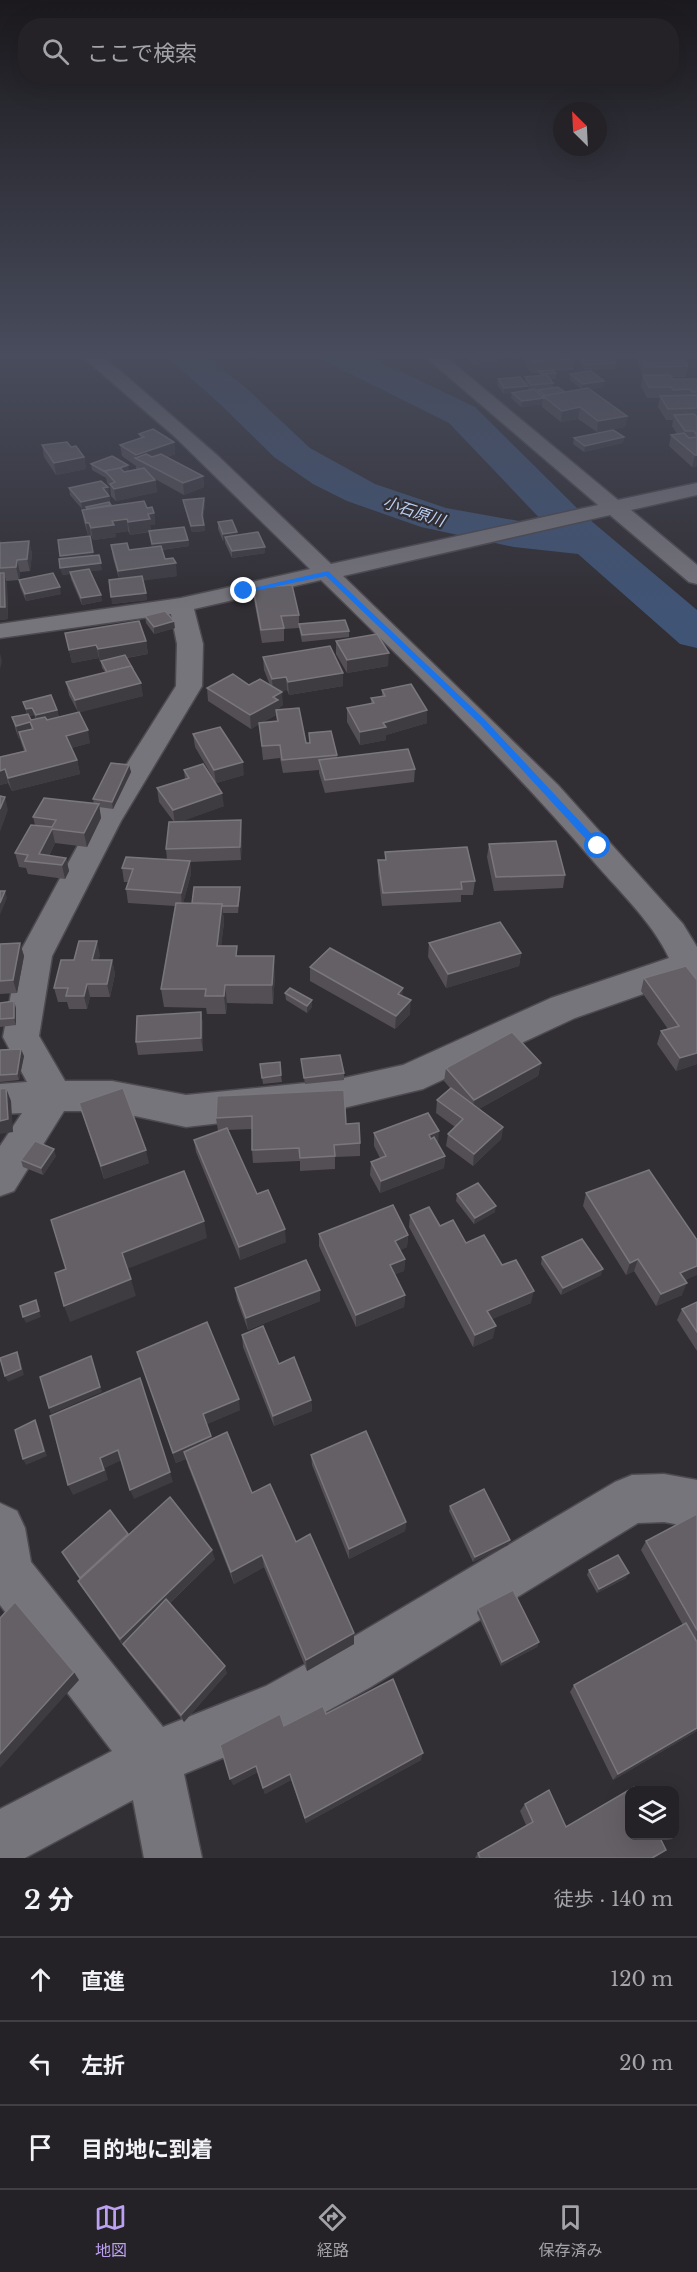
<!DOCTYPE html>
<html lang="ja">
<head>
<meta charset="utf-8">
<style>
  :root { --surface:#252227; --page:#2d2a2f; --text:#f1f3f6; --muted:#a3a4a7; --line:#423f44; --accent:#bca0f2 }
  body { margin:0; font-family:"Libre Baskerville","Noto Sans JP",serif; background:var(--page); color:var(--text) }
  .controls { position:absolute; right:18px; bottom:18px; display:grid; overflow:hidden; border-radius:12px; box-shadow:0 6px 24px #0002 }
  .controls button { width:54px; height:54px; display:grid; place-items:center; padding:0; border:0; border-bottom:2px solid var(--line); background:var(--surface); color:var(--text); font:30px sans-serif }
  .compass { position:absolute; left:553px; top:102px; width:54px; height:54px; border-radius:50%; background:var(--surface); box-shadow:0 6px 24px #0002; rotate:336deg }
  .stop { position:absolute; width:18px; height:18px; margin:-14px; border:4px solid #1a73e8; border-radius:50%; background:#fff }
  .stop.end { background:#1a73e8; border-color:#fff; box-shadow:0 2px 6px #0008 }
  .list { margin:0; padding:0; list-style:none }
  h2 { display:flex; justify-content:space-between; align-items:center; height:78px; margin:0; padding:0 24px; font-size:26px }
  h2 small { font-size:20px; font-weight:400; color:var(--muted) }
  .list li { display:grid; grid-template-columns:39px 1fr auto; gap:18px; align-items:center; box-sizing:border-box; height:84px; padding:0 24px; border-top:2px solid var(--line) }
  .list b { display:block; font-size:22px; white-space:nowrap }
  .list em { font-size:20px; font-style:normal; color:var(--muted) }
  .icon { flex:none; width:33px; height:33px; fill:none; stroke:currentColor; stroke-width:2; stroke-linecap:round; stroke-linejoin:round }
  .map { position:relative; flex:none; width:697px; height:1858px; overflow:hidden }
  .search { position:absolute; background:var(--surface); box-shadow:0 6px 24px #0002; left:18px; right:18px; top:18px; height:66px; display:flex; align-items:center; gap:15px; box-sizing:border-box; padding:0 21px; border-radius:24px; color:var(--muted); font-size:22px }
  .sheet { height:330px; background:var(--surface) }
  nav { display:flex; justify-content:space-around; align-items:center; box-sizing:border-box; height:84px; border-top:2px solid var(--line); background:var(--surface); font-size:16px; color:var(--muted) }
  nav a { display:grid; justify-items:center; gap:3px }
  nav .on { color:var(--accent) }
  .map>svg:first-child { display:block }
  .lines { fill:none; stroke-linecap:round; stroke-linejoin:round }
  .river { fill:#405476; fill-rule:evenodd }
  .minor-casing { stroke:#4d4a50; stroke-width:3 }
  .minor { fill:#77757c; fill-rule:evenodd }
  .wall { fill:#534f55; fill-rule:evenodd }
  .shaded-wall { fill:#3e3b41 }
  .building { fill:#646066; stroke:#7a777c; stroke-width:1.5 }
  .route { fill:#1a73e8 }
  .labels { text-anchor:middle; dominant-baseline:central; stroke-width:4.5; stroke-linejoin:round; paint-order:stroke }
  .far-water-label { font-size:16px; font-style:italic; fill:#bcd1f5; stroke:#312e34 }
</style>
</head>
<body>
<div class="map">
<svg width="697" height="1858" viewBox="0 0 697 1858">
  <rect width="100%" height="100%" fill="#312e34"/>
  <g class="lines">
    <!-- river -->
    <path class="river" d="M163,353H201L246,388L310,448L375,484L446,508L547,526L449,423L323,360L318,353H362L475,407L583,514L697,610V648L680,644L578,554L514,547L421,527L347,501L313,484L274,457L220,404Z"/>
    <defs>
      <g id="minor">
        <path d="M78,353H98L125,375L218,456L331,564L598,505L421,353H441L618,500L697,483V495L631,510L697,565V584L689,582L610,515L343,576L558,785L683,924L697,947V992L685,988L680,981L575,1018L423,1089L335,1110L186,1127L112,1111H64L14,1191L0,1196V1146L22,1113L0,1114V1084L27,1082L3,1037L18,956L91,821L176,686L177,644L171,614L0,638V624L181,598L310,569L174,436ZM321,580C415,672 509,763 594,862C619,891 653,923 669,958L551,998L403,1065L335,1080L186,1095L112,1081H65L39,1036L52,956L121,821L202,686L203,644L194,609Z"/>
        <path d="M664,1474L697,1480V1528L664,1522L638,1523L369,1688L302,1725L184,1774L202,1858H144L133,1800L25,1858H0V1809L112,1751L0,1605V1503L17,1511L25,1528L31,1562L163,1727L266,1686L331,1650L615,1482L632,1475Z"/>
      </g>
    </defs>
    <!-- minor casing -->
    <use href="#minor" class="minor-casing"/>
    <!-- minor -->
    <use href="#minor" class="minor"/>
  </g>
  <!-- wall -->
  <g class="wall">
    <path d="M454,353H502V356L499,357L498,366L475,367L469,358L456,359L454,356Z"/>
    <path d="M542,353H570L575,359L573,370L555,371L556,373V379H550L553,383V387L565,392L581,389L570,380V374L603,387L590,389L627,416L625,427L597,432L578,419L561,422L542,407V404L521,407L511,398L512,393L504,394L497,385L498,379L526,390H529L525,383V377L539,376V373H531L525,365L526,355Z"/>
    <path d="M577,353L616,363L615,369L584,370L577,358Z"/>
    <path d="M666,353H693L681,354L688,366L686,377H672L673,379H697V466L692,467L669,446L671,435L677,434L672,426L673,420H666L658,407L660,398H647L641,386L643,375L638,365L639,355L668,354Z"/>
    <path d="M139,434L174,442L175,454L167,457L203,476L204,487L184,495L155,479L157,492L116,501L111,496L110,486L107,483L106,478L92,470L91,464L127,472L136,469V466L122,456L120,445L140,438Z"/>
    <path d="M624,437L623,443L584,452L573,444L574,438Z"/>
    <path d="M42,445L71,447L84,457L86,469L56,475L44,457Z"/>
    <path d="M108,487L109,494H108L109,496L110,502H109L111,505L147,508L154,513L155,525H150L151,531L188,540L189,546L162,550L165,559L177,576L143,580L147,600L112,604L119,579L113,558L111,545L129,550L152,547L149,532L130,535L128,531L115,533L116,537L93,540L91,535H88L84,522L82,510L86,509V508L82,509L70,495L69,488Z"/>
    <path d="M204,498L205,504L203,519L205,531L192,532L184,506L183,500Z"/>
    <path d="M218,522L237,535L265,547V553L232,558L225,543V540L223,541L218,529Z"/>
    <path d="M0,540L1,543L29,541L32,554L30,571L20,572L19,580L6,581L7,585L8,619L0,620Z"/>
    <path d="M94,555L102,570L90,571L102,601L82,605L71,579L70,574L62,575Z"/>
    <path d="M19,580L61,594L26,601L20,587Z"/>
    <path d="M253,588L299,615V624L349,631V637L302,642L299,628L284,629V641L262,643L254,600Z"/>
    <path d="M145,616L175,628L154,634L146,623Z"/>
    <path d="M65,633L146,641L148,654L127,658L133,669L143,696L79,712L90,743L71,748L77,760L80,774L12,791L8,783L0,785V757L24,751L20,739H19L16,731L12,717L27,714L23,702L57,710L59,717L78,712L69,695L66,682L105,672L102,668L101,662H100L99,658L72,663ZM34,715L36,719L31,720L29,716Z"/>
    <path d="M336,641L388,666L347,673L336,654Z"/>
    <path d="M263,657L343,673V686L289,695L287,690L280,691L283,705L279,708V710L306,743H309V733L337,755V758L415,769L414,782L325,793L319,773V770L283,773L280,758L263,760L259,724L251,729L208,701L207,688L249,685H270L264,670ZM276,715L277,721L261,723Z"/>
    <path d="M382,690L427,710V723L386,735V740L360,745L347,722V708L371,704V698L382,696Z"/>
    <path d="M193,734L244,775L216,783L195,747Z"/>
    <path d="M129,765L131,772L113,809L99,807L101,818L87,847L55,843L49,856L66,858L69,871L65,879L28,874L26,868L19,867L15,853L35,825L33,817L94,804L93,799Z"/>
    <path d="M184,770L224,806L179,822L242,834L241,860L190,862L191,874L183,903H192L240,887V894L238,913H223L224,922L221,946L238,956L275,975L273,1004L227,1003L226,1014H207L206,1008L164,1007L161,989L175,906L128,903L126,889L128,882H124L122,868L167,860L166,849L174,822L159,802L157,788L185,779Z"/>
    <path d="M489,844L565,875L563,888L494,891L487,857Z"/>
    <path d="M385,852L475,881L473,895H461V902L382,906L378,874V860H385Z"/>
    <path d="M20,943L24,956L17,993L0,994V944Z"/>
    <path d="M429,943L521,953L519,966L446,988L428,957Z"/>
    <path d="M100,955L98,960H112L115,974L110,997H90L87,1009H69L67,1002H58L54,988L74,960Z"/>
    <path d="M310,967L403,996L410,1014L395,1029L310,981Z"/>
    <path d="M644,978L697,980V1064L676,1071L657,1044L661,1031L668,1029L641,991Z"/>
    <path d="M285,993L312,1000V1007L307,1013L286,1000Z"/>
    <path d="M0,1003L16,1008V1025L0,1027Z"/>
    <path d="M201,1012L203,1025V1051L138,1055L136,1042Z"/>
    <path d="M0,1050L24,1056L19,1080L0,1082Z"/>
    <path d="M301,1059L344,1073V1080L305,1084Z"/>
    <path d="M541,1063L538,1076L479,1109L503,1127L501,1139L473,1166L446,1146L448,1134L455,1127L436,1113L437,1100L450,1088L444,1081L446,1068Z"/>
    <path d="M260,1064L281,1075L282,1082L263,1084Z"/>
    <path d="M217,1096L346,1124L360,1143V1156L335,1157V1169L300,1171V1161L253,1163L252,1150V1129L228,1130L257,1194L286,1242L240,1260L196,1152L194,1140L218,1131L216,1118Z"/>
    <path d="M79,1103L149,1163L104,1179Z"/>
    <path d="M374,1133L438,1144L445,1156L444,1168L380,1193L370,1175L371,1162L380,1158L374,1146Z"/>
    <path d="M56,1156L43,1175L23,1167L21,1160Z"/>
    <path d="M586,1193L685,1280L682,1295L656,1306L634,1271L626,1275L583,1206Z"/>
    <path d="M457,1194L495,1212L474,1224L456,1201Z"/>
    <path d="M410,1215L440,1226L502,1265L531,1303L492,1319L493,1338L473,1347L409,1227Z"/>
    <path d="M319,1234L408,1235L407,1247L400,1250L405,1259L404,1271L395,1274L405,1295L404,1307L356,1327L319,1246Z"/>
    <path d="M542,1257L601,1275L561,1295L541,1264Z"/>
    <path d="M235,1288L320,1301L248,1330L237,1300Z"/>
    <path d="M697,1302V1351L677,1320L682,1309Z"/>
    <path d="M242,1335L279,1364L311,1400L312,1411L274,1426L243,1347Z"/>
    <path d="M137,1352L240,1410L207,1424L212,1439L252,1493L296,1542L354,1633V1644L307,1671L264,1567L234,1584L188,1466L186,1459L176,1463Z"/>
    <path d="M311,1455L406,1522L405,1531L349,1559L312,1465Z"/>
    <path d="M450,1506L510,1540L508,1545L473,1562L449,1511Z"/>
    <path d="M697,1514V1731L613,1780L570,1692L574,1685L683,1625L641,1550L646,1541Z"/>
    <path d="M128,1535L215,1559L170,1603L227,1673L184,1722L128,1652L125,1646L124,1647L83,1589L78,1581L80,1579L62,1552Z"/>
    <path d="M589,1570L626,1578L597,1593L587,1575Z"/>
    <path d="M478,1608L539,1642L537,1647L501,1666L477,1613Z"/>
    <path d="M326,1714L421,1760L306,1823L291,1780L265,1794L258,1772L233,1785L284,1726Z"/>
    <path d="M525,1804L566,1827L666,1850L654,1858H475L478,1853L526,1825L520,1811Z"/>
  </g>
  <!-- shaded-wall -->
  <g class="shaded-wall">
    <path d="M457,353H469V358L456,359Z"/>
    <path d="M492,353H502V356L499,357L498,366L475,367L476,357Z"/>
    <path d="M671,353H693L670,356Z"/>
    <path d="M604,381L603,387L582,390L583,384Z"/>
    <path d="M527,386L526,392L504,394V388Z"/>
    <path d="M543,398L542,404L521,407L522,401Z"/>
    <path d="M580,407L578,419L561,422L562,411Z"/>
    <path d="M627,416L625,427L597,432L598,421Z"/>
    <path d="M624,437L623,443L584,452L585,446Z"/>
    <path d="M174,442L175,454L146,464L136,458V455Z"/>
    <path d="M695,455H697V466L692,467Z"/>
    <path d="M84,457L86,469L56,475L54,463Z"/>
    <path d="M128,465L129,471L111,478L107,473Z"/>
    <path d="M203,476L204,487L184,495L183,483Z"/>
    <path d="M155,480L157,492L116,501L114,489Z"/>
    <path d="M108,487L109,494L104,495L103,488Z"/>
    <path d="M109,496L110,502L82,509L81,502Z"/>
    <path d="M204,498L205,504L202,522V515Z"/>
    <path d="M154,513L155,525H150L151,531L130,535L128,522L148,514Z"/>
    <path d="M127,519L128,531L115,533L116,537L93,540L91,528L112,521Z"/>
    <path d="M86,523H89L91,535H88Z"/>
    <path d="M204,525L205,531L192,532L191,526Z"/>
    <path d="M237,532V539L225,537V540L223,541V534Z"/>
    <path d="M188,540L189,546L153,551L152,544Z"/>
    <path d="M29,541L32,554L30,571L27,559Z"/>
    <path d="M265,547V553L232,558V551Z"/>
    <path d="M93,552L94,558L61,562L60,556Z"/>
    <path d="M17,560L20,572L19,580L16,567Z"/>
    <path d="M101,563L102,570L62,575L60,568Z"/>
    <path d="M176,563L177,576L120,584L118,571Z"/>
    <path d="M4,573L7,585L8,619L0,620V607Z"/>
    <path d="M60,587L61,594L26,601L25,594Z"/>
    <path d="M146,593L147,600L112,604L111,597Z"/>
    <path d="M101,595L102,601L82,605L81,598Z"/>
    <path d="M174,621L175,628L154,634V627Z"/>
    <path d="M146,641L148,654L100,662L98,649Z"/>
    <path d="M96,645L99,658L72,663L69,650Z"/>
    <path d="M0,653L2,661L0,670Z"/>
    <path d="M389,653L388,666L347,673V660Z"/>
    <path d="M343,673V686L289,695L288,682Z"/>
    <path d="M286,677L287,690L273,692L272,679Z"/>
    <path d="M141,683L143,696L78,713L75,700Z"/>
    <path d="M282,692L283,705L279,708V713L251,729L250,715L273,697Z"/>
    <path d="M32,708L34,715L28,716L26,709Z"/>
    <path d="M57,710L59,717L37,722L36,715Z"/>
    <path d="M427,710V723L386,735V740L360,745V732L383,723Z"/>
    <path d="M30,722L33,735L19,732L20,739H19L16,726Z"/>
    <path d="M88,730L90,743L68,749L66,736Z"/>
    <path d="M77,760L80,774L12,791L8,778Z"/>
    <path d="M243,762L244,775L216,783L214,770Z"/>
    <path d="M129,765L131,772L113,809L112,802Z"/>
    <path d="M5,769L8,783L0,785V771Z"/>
    <path d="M222,793L224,806L175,824L173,810Z"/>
    <path d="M5,797L8,810L0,832V809Z"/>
    <path d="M99,804L101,818L87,847L84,833Z"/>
    <path d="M241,820L242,834L241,860L240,847Z"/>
    <path d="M52,829L55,843L45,863L39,854Z"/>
    <path d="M66,858L69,871L65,879L62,865Z"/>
    <path d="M190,861L191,874L182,907L181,893Z"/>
    <path d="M240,887V894L238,913V906Z"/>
    <path d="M5,891L7,898L0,915V903Z"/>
    <path d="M222,904L224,922L219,964L217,946Z"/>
    <path d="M97,941L100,955L95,973L92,960Z"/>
    <path d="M20,943L24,956L17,993L13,980Z"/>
    <path d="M521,953L519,966L446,988L448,974Z"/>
    <path d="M274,956L275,975L273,1004L272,985Z"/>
    <path d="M112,960L115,974L110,997L107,984Z"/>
    <path d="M87,984L90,997L87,1009L84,996Z"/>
    <path d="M225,985L227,1003L226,1014L224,996Z"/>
    <path d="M403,988L402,1002L398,994Z"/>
    <path d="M312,1000V1007L307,1013V1006Z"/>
    <path d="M411,1000L410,1014L395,1029L396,1016Z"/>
    <path d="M14,1001L16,1008V1025L14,1018Z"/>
    <path d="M201,1012L203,1025V1051L201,1038Z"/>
    <path d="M21,1049L24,1056L19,1080L17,1074Z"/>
    <path d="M697,1053V1064L676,1071L680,1058Z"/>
    <path d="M541,1063L538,1076L472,1113L474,1100Z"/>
    <path d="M6,1088L11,1101L13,1132L0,1134V1121Z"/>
    <path d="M503,1127L501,1139L473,1166L474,1154Z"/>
    <path d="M439,1131L438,1144L428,1148L429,1135Z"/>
    <path d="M54,1149L56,1156L43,1175L41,1168Z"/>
    <path d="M146,1150L149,1163L104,1179L101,1166Z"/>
    <path d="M445,1156L444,1168L380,1193L381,1181Z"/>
    <path d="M496,1206L495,1212L474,1224L475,1218Z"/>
    <path d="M204,1221L207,1238L127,1269L122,1253Z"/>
    <path d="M285,1229L286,1242L240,1260L239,1247Z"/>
    <path d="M408,1235L407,1247L394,1253L395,1241Z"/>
    <path d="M405,1259L404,1271L389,1277L390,1265Z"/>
    <path d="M638,1259L634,1271L626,1275L630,1263Z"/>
    <path d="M697,1266V1275L675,1285L680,1273Z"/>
    <path d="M603,1269L601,1275L561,1295L563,1288Z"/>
    <path d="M131,1279L136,1296L70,1322L64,1306Z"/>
    <path d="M687,1283L682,1295L656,1306L661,1294Z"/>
    <path d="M320,1290V1301L248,1330L246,1318Z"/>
    <path d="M534,1291L531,1303L485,1322L487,1311Z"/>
    <path d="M405,1295L404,1307L356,1327V1315Z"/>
    <path d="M36,1300L41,1317L26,1323L23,1317Z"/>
    <path d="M496,1326L493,1338L473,1347L475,1335Z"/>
    <path d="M17,1352L20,1358L24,1375L8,1382L5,1376Z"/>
    <path d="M91,1356L102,1392L51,1414L49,1408Z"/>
    <path d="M239,1399L240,1410L205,1425L203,1414Z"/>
    <path d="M311,1400L312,1411L274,1426L273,1416Z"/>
    <path d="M35,1420L38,1426L47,1456L26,1465L23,1459Z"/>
    <path d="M211,1436L213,1446L184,1452L186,1459L176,1463L173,1453Z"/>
    <path d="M118,1450L122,1460L105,1468L108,1480L73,1495L68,1485L100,1458Z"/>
    <path d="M170,1472L173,1482L134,1499L130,1490Z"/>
    <path d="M406,1522L405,1531L349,1559V1549Z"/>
    <path d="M510,1540L508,1545L473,1562L475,1557Z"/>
    <path d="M212,1550L215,1559L124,1647L120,1639Z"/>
    <path d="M262,1555L264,1567L234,1584L231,1572Z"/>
    <path d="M629,1573L626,1578L597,1593L599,1589Z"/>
    <path d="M354,1633V1644L307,1671L306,1660Z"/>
    <path d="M539,1642L537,1647L501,1666L502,1662Z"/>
    <path d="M225,1666L227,1673L184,1722L181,1715Z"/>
    <path d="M74,1672L79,1680L0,1768V1754Z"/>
    <path d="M697,1728V1731L613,1780L618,1774Z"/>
    <path d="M423,1753L421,1760L306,1823L305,1818Z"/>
    <path d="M256,1766L258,1772L233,1785L230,1779Z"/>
    <path d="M290,1774L291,1780L265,1794L263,1788Z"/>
  </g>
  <!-- building -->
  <g class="building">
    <path d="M473,353H498L499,355L476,357Z"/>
    <path d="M549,353H570L575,359L532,362L526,355Z"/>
    <path d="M577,353H609L616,363L585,365Z"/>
    <path d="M681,354L688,366L646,367L639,355Z"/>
    <path d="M553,370L556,373L542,374L539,371Z"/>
    <path d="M591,371L604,381L583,384L570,374Z"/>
    <path d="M547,375L553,383L531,385L525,377Z"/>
    <path d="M643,375H670L673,379H697V392H692L690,389L673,390L671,387H649Z"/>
    <path d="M520,377L527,386L504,388L498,379Z"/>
    <path d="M558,387L565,392L546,396L538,390Z"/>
    <path d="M588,388L627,416L598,421L580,407L562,411L543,396Z"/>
    <path d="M534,389L544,398L522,401L512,393Z"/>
    <path d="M697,395V408L668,409L660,396Z"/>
    <path d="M694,414L697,417V436L694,431H685L674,415Z"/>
    <path d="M153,429L174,442L136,455L120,445L144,437L139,434Z"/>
    <path d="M613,430L624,437L585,446L574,438Z"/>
    <path d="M684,433L689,438L697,437V455H695L671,435Z"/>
    <path d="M67,442L71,447L76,446L84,457L54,463L42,445Z"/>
    <path d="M146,454L152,457L161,454L203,476L183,483L135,458Z"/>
    <path d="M112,456L128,465L120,468L105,471L107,473L91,464Z"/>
    <path d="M120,468L124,472L144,468L155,480L114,489L110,484L115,482L105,471Z"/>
    <path d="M101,481L108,487L103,488L109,496L81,502L69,488Z"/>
    <path d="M204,498L202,515L204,525L191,526L183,500Z"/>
    <path d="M144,501L147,508L152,507L154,513L148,514L150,519L128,522L127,519L112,521L114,525L91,528L89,523H86L82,510Z"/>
    <path d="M109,502L111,505L87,509L86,507Z"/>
    <path d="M232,520L237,532L223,534L218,522Z"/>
    <path d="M184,527L188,540L152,544L149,531Z"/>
    <path d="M258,532L265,547L232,551L225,537Z"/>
    <path d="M90,536L93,552L60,556L58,540Z"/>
    <path d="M29,541L27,559L17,560L16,567L0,568V543Z"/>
    <path d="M127,543L129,550L161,546L165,559L173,558L176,563L118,571L111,545Z"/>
    <path d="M99,555L101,563L60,568L59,559Z"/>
    <path d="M89,569L101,595L81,598L70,572Z"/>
    <path d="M0,573H4L5,607H0Z"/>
    <path d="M53,573L60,587L25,594L19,580Z"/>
    <path d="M142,576L146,593L111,597L109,580Z"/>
    <path d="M292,585L299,615L281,616L284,628L261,630L253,588Z"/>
    <path d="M165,611L174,621L154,627L145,616Z"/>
    <path d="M345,620L349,631L302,635L299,624Z"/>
    <path d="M139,621L146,641L98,649L96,645L69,650L65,633Z"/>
    <path d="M377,634L389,653L347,660L336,641Z"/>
    <path d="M330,646L343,673L288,682L286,677L272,679L263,657Z"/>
    <path d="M125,655L133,669L131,666L107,672L101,661Z"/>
    <path d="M131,666L141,683L75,700L66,682Z"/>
    <path d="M233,674L249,685L260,679L282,692L273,697L278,700L250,715L207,688Z"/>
    <path d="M411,684L427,710L383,723L386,727L360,732L347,708L374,703L371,698L385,696L382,690Z"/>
    <path d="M51,695L57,710L36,715L32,708L26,709L23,702Z"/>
    <path d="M299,708L306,743H310L309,733L331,731L337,755L282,760L280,745L262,746L259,723L278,721L276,710Z"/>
    <path d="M79,712L88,730L66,736L77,760L8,778L5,769L0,771V757L26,751L19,732L33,729L30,722L16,726L12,717L28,714L31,720L45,717L47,720Z"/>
    <path d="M220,727L243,762L214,770L193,734Z"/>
    <path d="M408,749L415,769L325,780L319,760Z"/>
    <path d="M111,763L129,765L112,802L93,799Z"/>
    <path d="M203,764L222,793L173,810L157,788L189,778L184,770Z"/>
    <path d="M0,796L5,797L0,809Z"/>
    <path d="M44,798L99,804L84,833L52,829L39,854L66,858L62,865L25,861L28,855L15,853L31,825L52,827L56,820L33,817Z"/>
    <path d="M241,820L240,847L166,849L169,822Z"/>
    <path d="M556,841L565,875L496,877L489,844Z"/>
    <path d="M467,847L475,881L461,882L462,889L383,893L378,860H386L385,852Z"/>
    <path d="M126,857L190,861L181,893L126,889L133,869L122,868Z"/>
    <path d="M194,887H240L238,906H222V904L192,903Z"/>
    <path d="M0,891H5L0,903Z"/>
    <path d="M176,903L222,904L217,946H237L236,956H274L272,985H225L224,996H205L206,989H161Z"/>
    <path d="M500,922L521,953L448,974L429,943Z"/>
    <path d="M79,941H97L92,960H112L107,984H87L84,996H66L68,988H54L61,960H74Z"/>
    <path d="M20,943L13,980L0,981V944Z"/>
    <path d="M330,948L403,988L398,994L411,1000L396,1016L310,967Z"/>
    <path d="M686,966L697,980V1053L680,1058L661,1031L679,1026L644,978Z"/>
    <path d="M290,988L312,1000L307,1006L285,993Z"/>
    <path d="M14,1001V1018L0,1019V1003Z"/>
    <path d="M201,1012V1038L136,1042L137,1016Z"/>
    <path d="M512,1032L541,1063L474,1100L446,1068Z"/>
    <path d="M21,1049L17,1074L0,1075V1050Z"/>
    <path d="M340,1055L344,1073L304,1078L301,1059Z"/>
    <path d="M280,1062L281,1075L262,1078L260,1064Z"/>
    <path d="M6,1088L8,1119L0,1121V1089Z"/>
    <path d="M123,1088L146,1150L101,1166L79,1103Z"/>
    <path d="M451,1088L503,1127L474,1154L448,1134L463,1119L437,1100Z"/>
    <path d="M344,1090L346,1124L359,1123L360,1143L334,1145L335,1156L300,1158L299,1148L252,1150V1116L216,1118L217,1096Z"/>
    <path d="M428,1113L439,1131L429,1135L431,1139L434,1137L445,1156L381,1181L371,1162L386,1156L374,1133Z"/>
    <path d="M227,1128L257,1194L268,1190L285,1229L239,1247L194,1140Z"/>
    <path d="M35,1141L54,1149L41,1168L21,1160Z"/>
    <path d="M649,1170L697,1240V1266L680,1273L687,1283L661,1294L638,1259L630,1263L586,1193Z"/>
    <path d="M184,1171L204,1221L122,1253L131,1279L64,1306L55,1273L66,1269L51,1220Z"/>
    <path d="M478,1183L496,1206L475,1218L457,1194Z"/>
    <path d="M393,1205L408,1235L395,1241L405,1259L390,1265L405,1295L356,1315L319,1234Z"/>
    <path d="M429,1207L440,1226L453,1220L466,1243L484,1235L502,1265L516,1260L534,1291L487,1311L496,1326L475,1335L410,1215Z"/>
    <path d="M582,1239L603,1269L563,1288L542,1257Z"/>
    <path d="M306,1260L320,1290L246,1318L235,1288Z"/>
    <path d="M36,1300L39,1311L23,1317L20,1306Z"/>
    <path d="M697,1302V1332L682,1309Z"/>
    <path d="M207,1322L239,1399L203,1414L211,1436L173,1453L137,1352Z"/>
    <path d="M263,1326L279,1364L294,1357L311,1400L273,1416L242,1335Z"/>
    <path d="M17,1352L21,1369L5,1376L0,1358Z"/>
    <path d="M91,1356L100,1387L49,1408L40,1377Z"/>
    <path d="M140,1378L170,1472L130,1490L118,1450L100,1458L104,1470L68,1485L50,1416Z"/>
    <path d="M35,1420L44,1451L23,1459L15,1430Z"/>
    <path d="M366,1431L406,1522L349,1549L311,1455Z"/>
    <path d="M227,1432L252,1493L270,1484L296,1542L310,1534L354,1633L306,1660L262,1555L231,1572L184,1452Z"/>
    <path d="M484,1489L510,1540L475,1557L450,1506Z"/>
    <path d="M170,1497L212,1550L120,1639L78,1581Z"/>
    <path d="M110,1510L128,1534L80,1578L62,1552Z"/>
    <path d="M697,1514V1630L646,1541Z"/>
    <path d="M618,1555L629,1573L599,1589L589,1570Z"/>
    <path d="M513,1590L539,1642L502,1662L478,1608Z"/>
    <path d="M166,1599L225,1666L181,1715L123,1644Z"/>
    <path d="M15,1602L74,1672L0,1754V1618Z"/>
    <path d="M686,1623L697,1642V1728L618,1774L574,1685Z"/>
    <path d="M393,1679L423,1753L305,1818L290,1774L263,1788L256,1766L230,1779L220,1745L280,1714L284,1726L323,1706L326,1714Z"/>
    <path d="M634,1787L636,1791H630V1836H659L666,1850L652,1858H480L478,1853L533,1822L525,1804L549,1790L566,1827Z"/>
  </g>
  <!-- sky -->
  <linearGradient id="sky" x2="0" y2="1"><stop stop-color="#1b191d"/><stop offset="0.58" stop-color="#484c5c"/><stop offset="1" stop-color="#484c5c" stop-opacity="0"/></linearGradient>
  <rect width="697" height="613" fill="url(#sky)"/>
  <!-- route -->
  <path class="route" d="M328,571L485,720L601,844V849H595L480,724L326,576L244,593L240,591Z"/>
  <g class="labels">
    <!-- far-water labels -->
    <g class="far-water-label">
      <text transform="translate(414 511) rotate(18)">小石原川</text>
    </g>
  </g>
</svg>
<div class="controls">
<button><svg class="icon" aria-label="layers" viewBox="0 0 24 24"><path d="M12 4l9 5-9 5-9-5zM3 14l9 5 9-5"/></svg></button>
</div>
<svg class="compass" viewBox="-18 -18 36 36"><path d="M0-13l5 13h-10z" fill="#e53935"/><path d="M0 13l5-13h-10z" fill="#a3a4a7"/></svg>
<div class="stop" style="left:598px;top:846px"></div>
<div class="stop end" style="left:244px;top:591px"></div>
<div class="search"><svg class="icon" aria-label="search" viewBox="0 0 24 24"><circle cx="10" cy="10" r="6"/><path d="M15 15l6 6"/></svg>ここで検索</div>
</div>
<section class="sheet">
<h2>2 分<small>徒歩 · 140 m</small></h2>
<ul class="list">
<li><svg class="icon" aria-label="ahead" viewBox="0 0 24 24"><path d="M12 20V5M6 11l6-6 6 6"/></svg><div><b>直進</b></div><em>120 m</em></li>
<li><svg class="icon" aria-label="left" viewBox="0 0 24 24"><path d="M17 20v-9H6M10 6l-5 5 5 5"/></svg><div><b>左折</b></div><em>20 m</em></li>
<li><svg class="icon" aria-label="arrive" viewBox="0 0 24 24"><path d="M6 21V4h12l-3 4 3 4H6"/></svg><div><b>目的地に到着</b></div></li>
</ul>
</section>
<nav>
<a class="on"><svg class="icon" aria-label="map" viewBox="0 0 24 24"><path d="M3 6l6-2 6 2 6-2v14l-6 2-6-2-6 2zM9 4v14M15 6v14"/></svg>地図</a>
<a><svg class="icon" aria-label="directions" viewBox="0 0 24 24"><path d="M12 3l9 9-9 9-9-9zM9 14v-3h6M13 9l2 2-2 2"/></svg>経路</a>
<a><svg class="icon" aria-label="saved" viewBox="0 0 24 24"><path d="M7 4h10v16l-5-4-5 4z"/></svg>保存済み</a>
</nav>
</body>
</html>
